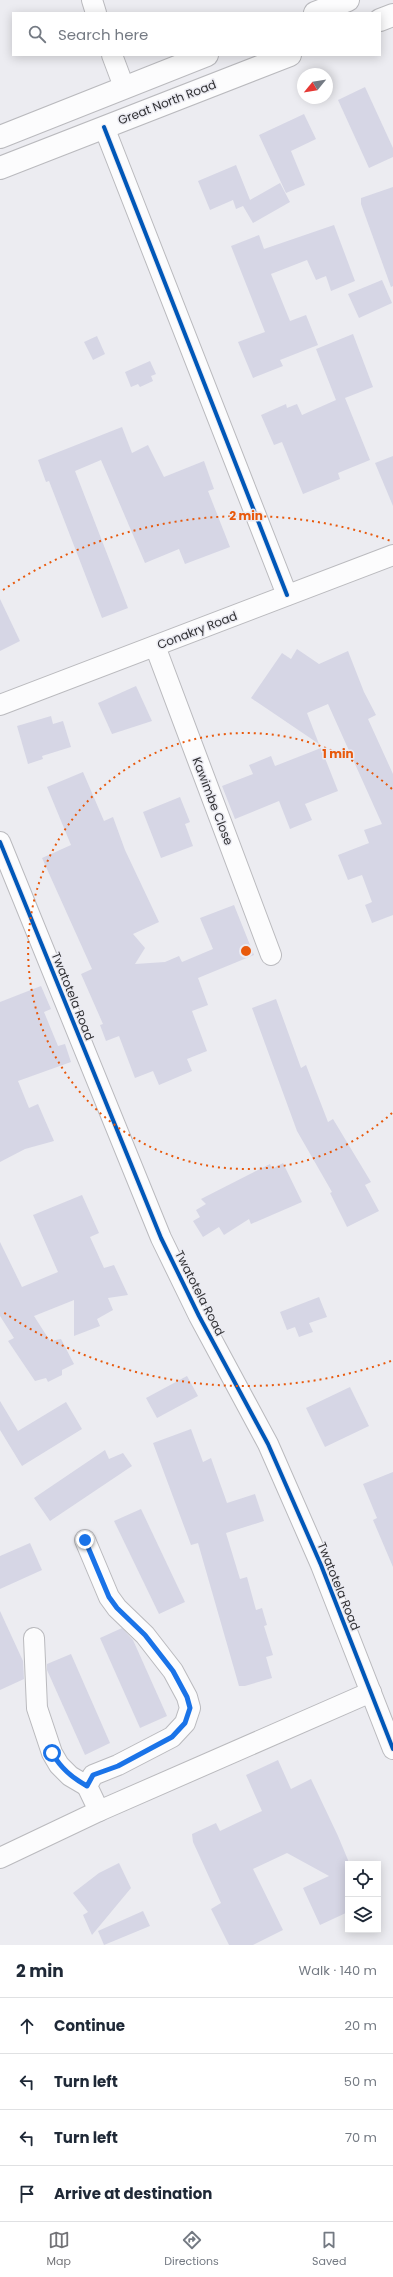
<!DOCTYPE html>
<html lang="en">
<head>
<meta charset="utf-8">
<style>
  :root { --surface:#fff; --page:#f6f6f7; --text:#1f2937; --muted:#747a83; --line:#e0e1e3; --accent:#737377 }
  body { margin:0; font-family:Poppins,sans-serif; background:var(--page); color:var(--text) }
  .controls { position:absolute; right:12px; bottom:12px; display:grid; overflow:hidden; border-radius:0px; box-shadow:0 2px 10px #0003 }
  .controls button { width:36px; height:36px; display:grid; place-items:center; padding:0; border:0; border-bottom:1px solid var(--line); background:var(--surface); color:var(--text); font:20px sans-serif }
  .compass { position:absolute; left:297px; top:68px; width:36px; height:36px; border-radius:50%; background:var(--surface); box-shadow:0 2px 10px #0003; rotate:240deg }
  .stop { position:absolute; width:12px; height:12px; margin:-9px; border:3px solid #1a73e8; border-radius:50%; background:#fff }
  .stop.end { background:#1a73e8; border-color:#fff; box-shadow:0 1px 4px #0008 }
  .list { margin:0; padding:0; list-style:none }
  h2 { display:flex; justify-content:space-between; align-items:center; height:52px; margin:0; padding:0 16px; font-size:17px }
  h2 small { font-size:13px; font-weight:400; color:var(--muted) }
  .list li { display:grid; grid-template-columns:26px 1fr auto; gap:12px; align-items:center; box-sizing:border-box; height:56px; padding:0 16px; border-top:1px solid var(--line) }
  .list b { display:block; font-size:15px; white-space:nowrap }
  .list em { font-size:13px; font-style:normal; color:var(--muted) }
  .icon { flex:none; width:22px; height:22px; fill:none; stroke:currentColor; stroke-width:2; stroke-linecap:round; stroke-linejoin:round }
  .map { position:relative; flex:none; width:393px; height:1945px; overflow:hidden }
  .search { position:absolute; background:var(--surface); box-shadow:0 2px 10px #0003; left:12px; right:12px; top:12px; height:44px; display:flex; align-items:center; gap:10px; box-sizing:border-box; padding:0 14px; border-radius:0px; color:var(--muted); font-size:15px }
  .sheet { height:276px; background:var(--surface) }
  nav { display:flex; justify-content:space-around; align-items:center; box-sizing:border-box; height:56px; border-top:1px solid var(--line); background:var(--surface); font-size:11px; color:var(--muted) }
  nav a { display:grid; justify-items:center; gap:2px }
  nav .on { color:var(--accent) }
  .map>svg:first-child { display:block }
  .building { fill:#d6d6e5 }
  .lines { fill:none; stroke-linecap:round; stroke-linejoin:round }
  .minor-casing { stroke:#bababe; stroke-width:22 }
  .primary-casing { stroke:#bababe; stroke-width:24 }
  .minor { stroke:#fcfcfd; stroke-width:20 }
  .primary { stroke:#fcfcfd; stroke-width:22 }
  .cycleway-casing { stroke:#ebebf2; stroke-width:6 }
  .cycleway { stroke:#0057b8; stroke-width:4 }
  .route { stroke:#1a73e8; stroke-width:5 }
  .ring { fill:none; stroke:#e8590c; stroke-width:2; stroke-dasharray:2 4 }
  .labels { text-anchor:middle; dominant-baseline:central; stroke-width:3; stroke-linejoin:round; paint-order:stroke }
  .street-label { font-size:12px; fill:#323235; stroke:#ebebf2 }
  .centre { fill:#e8590c; stroke:#ebebf2; stroke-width:2 }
  .ring-label { font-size:12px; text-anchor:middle; font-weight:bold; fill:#e8590c; stroke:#ebebf2; stroke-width:3; stroke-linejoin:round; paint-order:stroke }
</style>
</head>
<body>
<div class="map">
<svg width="393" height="1945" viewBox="0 0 393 1945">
  <rect width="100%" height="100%" fill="#ececf1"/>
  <!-- building -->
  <g class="building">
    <path d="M365,87L393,148V157L369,168L338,100Z"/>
    <path d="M304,114L316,139L291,151L305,185L286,193L259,135Z"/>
    <path d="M236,165L250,200L280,183L290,202L253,223L243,206L236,209L233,200L210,210L198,181Z"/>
    <path d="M393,187V286L391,287L361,204V198Z"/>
    <path d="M334,225L355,281L331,291L326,276L316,280L307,260L271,274L290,321L306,315L318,345L280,360L283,366L253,378L238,342L265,332L231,246L259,235L264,249Z"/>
    <path d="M382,280L392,303L359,318L348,294Z"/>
    <path d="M353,334L373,387L345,398L370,460L338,473L340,479L303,494L282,442L274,445L261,415L286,404L287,408L297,404L302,415L336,400L316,349Z"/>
    <path d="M97,336L105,354L93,360L84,342Z"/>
    <path d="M150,361L156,374L151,376L153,381L140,387L138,384L131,387L125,372Z"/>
    <path d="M122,427L132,453L148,445L164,477L204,461L214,489L208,491L230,547L185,564L179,549L145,563L101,460L75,471L128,608L102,618L49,481L46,482L38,460Z"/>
    <path d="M393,456V506L375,463Z"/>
    <path d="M0,599L20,641L0,651Z"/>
    <path d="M297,649L319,664L348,651L364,692L376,715L368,719L393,774V915L372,923L365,905L372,902L362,875L348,880L338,855L369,843L364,830L382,824L328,704L307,713L319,744L251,698L282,653L291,659Z"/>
    <path d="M136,686L152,721L112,734L98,703Z"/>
    <path d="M51,716L53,724L63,721L71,747L42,756L43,759L28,764L17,726Z"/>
    <path d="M321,748L338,791L305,804L312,820L290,829L279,801L235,819L222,786L253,774L249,765L271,756L275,766Z"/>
    <path d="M83,772L104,821L113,817L125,850L159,922L133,934L145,948L135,964L165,962L179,956L182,962L213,949L200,918L234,905L254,955L198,978L208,1005L192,1011L207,1051L187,1059L192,1071L159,1085L153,1071L135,1078L119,1036L106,1041L100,1025L103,1024L81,974L92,969L42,858L71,845L47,787Z"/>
    <path d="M180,797L190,822L185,824L193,846L161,858L143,812Z"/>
    <path d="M41,986L51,1009L44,1012L58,1046L65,1044L71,1062L18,1081L29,1108L38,1104L54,1141L25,1149L0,1162V1002Z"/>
    <path d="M276,999L301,1068L306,1065L328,1122L333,1119L371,1182L365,1185L379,1211L347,1227L330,1193L332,1192L297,1131L252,1008Z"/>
    <path d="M283,1163L302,1202L251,1224L249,1219L224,1235L219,1227L203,1237L193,1221L200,1217L196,1210L206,1204L201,1199L270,1164L272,1169Z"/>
    <path d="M82,1195L99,1233L90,1237L104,1268L114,1265L128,1295L108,1298L113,1310L97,1319L100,1326L74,1336V1300L34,1316L50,1341L61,1339L74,1364L62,1370V1375L48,1382L46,1378L35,1381L8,1341L14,1338L0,1316V1242L22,1287L58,1272L33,1215Z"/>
    <path d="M319,1297L327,1317L309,1323L313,1332L299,1337L295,1327L287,1330L280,1312Z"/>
    <path d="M187,1376L198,1396L157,1418L146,1398Z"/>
    <path d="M350,1387L369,1426L325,1447L306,1408Z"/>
    <path d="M0,1401L18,1431L66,1402L82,1429L22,1466L0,1430Z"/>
    <path d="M191,1429L203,1462L211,1458L227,1503L255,1494L264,1521L226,1533L240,1579L247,1577L256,1610L262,1608L267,1625L264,1626L273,1655L266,1657L272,1678L245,1686H239L198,1543L191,1545L153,1443Z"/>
    <path d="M105,1450L109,1459L123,1453L132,1466L50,1521L34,1498Z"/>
    <path d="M393,1472V1567L373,1520L377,1518L363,1484Z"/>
    <path d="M141,1509L185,1602L159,1614L114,1521Z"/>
    <path d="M30,1543L42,1570L0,1589V1556Z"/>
    <path d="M0,1611L23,1661L24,1679L0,1690Z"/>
    <path d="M122,1628L133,1640L167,1716L140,1728L100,1638Z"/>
    <path d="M71,1654L110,1743L85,1755L47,1670V1664Z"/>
    <path d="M278,1760L291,1789L311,1779L338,1836L348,1860V1912L320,1925L303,1888L329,1876L287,1853L253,1869L283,1930L253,1945H229L211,1909L221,1903L193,1842L192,1834L216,1823L220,1831L262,1811L246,1775Z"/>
    <path d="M119,1863L131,1888L92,1935L83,1915L88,1912L73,1893L99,1873Z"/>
    <path d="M143,1911L150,1926L104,1945L98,1931Z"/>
  </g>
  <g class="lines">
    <defs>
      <g id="minor">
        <path d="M92,0L96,13"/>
        <path d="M112,55L124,87"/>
        <path d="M104,127L287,595"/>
        <path d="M155,646L271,955"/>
        <path d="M0,705L393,555"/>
        <path d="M0,842L161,1238L199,1316L268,1444L321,1565L393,1749"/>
        <path d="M85,1540L109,1597L117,1608L145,1635L173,1671L187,1697L190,1708L185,1723L172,1737L118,1765L93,1775L87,1786L99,1811"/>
        <path d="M34,1638L37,1708L52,1753L59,1765L70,1776L87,1786"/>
        <path d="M0,1858L99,1811L371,1692"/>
      </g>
      <g id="primary">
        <path d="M315,13L348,0"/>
        <path d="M380,20L393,15"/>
        <path d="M0,137L207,55"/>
        <path d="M0,168L290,55"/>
      </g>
    </defs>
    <!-- minor casing -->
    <use href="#minor" class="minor-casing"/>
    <!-- primary casing -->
    <use href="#primary" class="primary-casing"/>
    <!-- minor -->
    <use href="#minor" class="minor"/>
    <!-- primary -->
    <use href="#primary" class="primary"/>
    <defs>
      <g id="cycleway">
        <path d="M104,127L287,595"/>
        <path d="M0,842L161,1238L199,1316L268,1444L321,1565L393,1749"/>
      </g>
    </defs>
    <!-- cycleway casing -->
    <use href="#cycleway" class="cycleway-casing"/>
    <!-- cycleway -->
    <use href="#cycleway" class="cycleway"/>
  </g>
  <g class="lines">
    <!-- route -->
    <path class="route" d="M52,1753C61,1768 71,1777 87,1786L93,1775L118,1766L172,1737L185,1723L190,1708L187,1697L173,1671L145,1635L117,1608L109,1597L85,1540"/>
  </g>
  <!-- distance rings -->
  <g class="ring">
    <path d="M392 1113A218 218 0 1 1 392 789"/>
    <path d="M391 1361A435 435 0 0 1 3 1312M3 590A435 435 0 0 1 391 541"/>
  </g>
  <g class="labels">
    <!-- street labels -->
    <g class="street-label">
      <text transform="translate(167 102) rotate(-21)">Great North Road</text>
      <text transform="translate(197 630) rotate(-21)">Conakry Road</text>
      <text transform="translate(213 801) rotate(69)">Kawimbe Close</text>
      <text transform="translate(73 996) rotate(68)">Twatotela Road</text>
      <text transform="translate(200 1293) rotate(63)">Twatotela Road</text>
      <text transform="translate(339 1586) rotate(68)">Twatotela Road</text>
    </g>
  </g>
  <circle cx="246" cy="951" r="6" class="centre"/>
  <g class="ring-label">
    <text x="246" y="520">2 min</text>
    <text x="338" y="758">1 min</text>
  </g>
</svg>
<div class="controls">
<button><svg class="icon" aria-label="locate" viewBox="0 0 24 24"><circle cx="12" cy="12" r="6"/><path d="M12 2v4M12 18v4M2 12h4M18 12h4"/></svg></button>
<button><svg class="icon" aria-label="layers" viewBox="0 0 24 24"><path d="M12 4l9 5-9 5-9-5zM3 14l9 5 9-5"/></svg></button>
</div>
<svg class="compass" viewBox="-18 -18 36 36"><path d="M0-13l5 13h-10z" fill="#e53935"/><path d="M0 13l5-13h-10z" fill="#747a83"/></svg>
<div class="stop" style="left:52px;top:1753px"></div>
<div class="stop end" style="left:85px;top:1540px"></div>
<div class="search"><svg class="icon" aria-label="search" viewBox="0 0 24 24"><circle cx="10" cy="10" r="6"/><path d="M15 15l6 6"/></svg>Search here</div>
</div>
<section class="sheet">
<h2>2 min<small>Walk · 140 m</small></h2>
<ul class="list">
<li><svg class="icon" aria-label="ahead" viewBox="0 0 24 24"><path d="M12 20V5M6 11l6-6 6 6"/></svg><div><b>Continue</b></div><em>20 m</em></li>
<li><svg class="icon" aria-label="left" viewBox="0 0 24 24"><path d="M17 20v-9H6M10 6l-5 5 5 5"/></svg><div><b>Turn left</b></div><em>50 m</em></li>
<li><svg class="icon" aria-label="left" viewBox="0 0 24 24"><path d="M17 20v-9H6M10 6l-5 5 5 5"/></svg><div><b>Turn left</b></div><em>70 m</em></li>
<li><svg class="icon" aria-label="arrive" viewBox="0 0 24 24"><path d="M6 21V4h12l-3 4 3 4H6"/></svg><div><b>Arrive at destination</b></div></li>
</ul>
</section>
<nav>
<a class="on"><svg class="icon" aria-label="map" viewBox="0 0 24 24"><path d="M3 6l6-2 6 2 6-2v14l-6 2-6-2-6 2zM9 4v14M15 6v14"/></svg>Map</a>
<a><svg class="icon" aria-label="directions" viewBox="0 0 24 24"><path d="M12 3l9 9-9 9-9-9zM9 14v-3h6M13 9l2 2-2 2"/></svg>Directions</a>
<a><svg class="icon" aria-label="saved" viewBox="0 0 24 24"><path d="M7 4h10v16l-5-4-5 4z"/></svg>Saved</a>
</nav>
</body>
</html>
